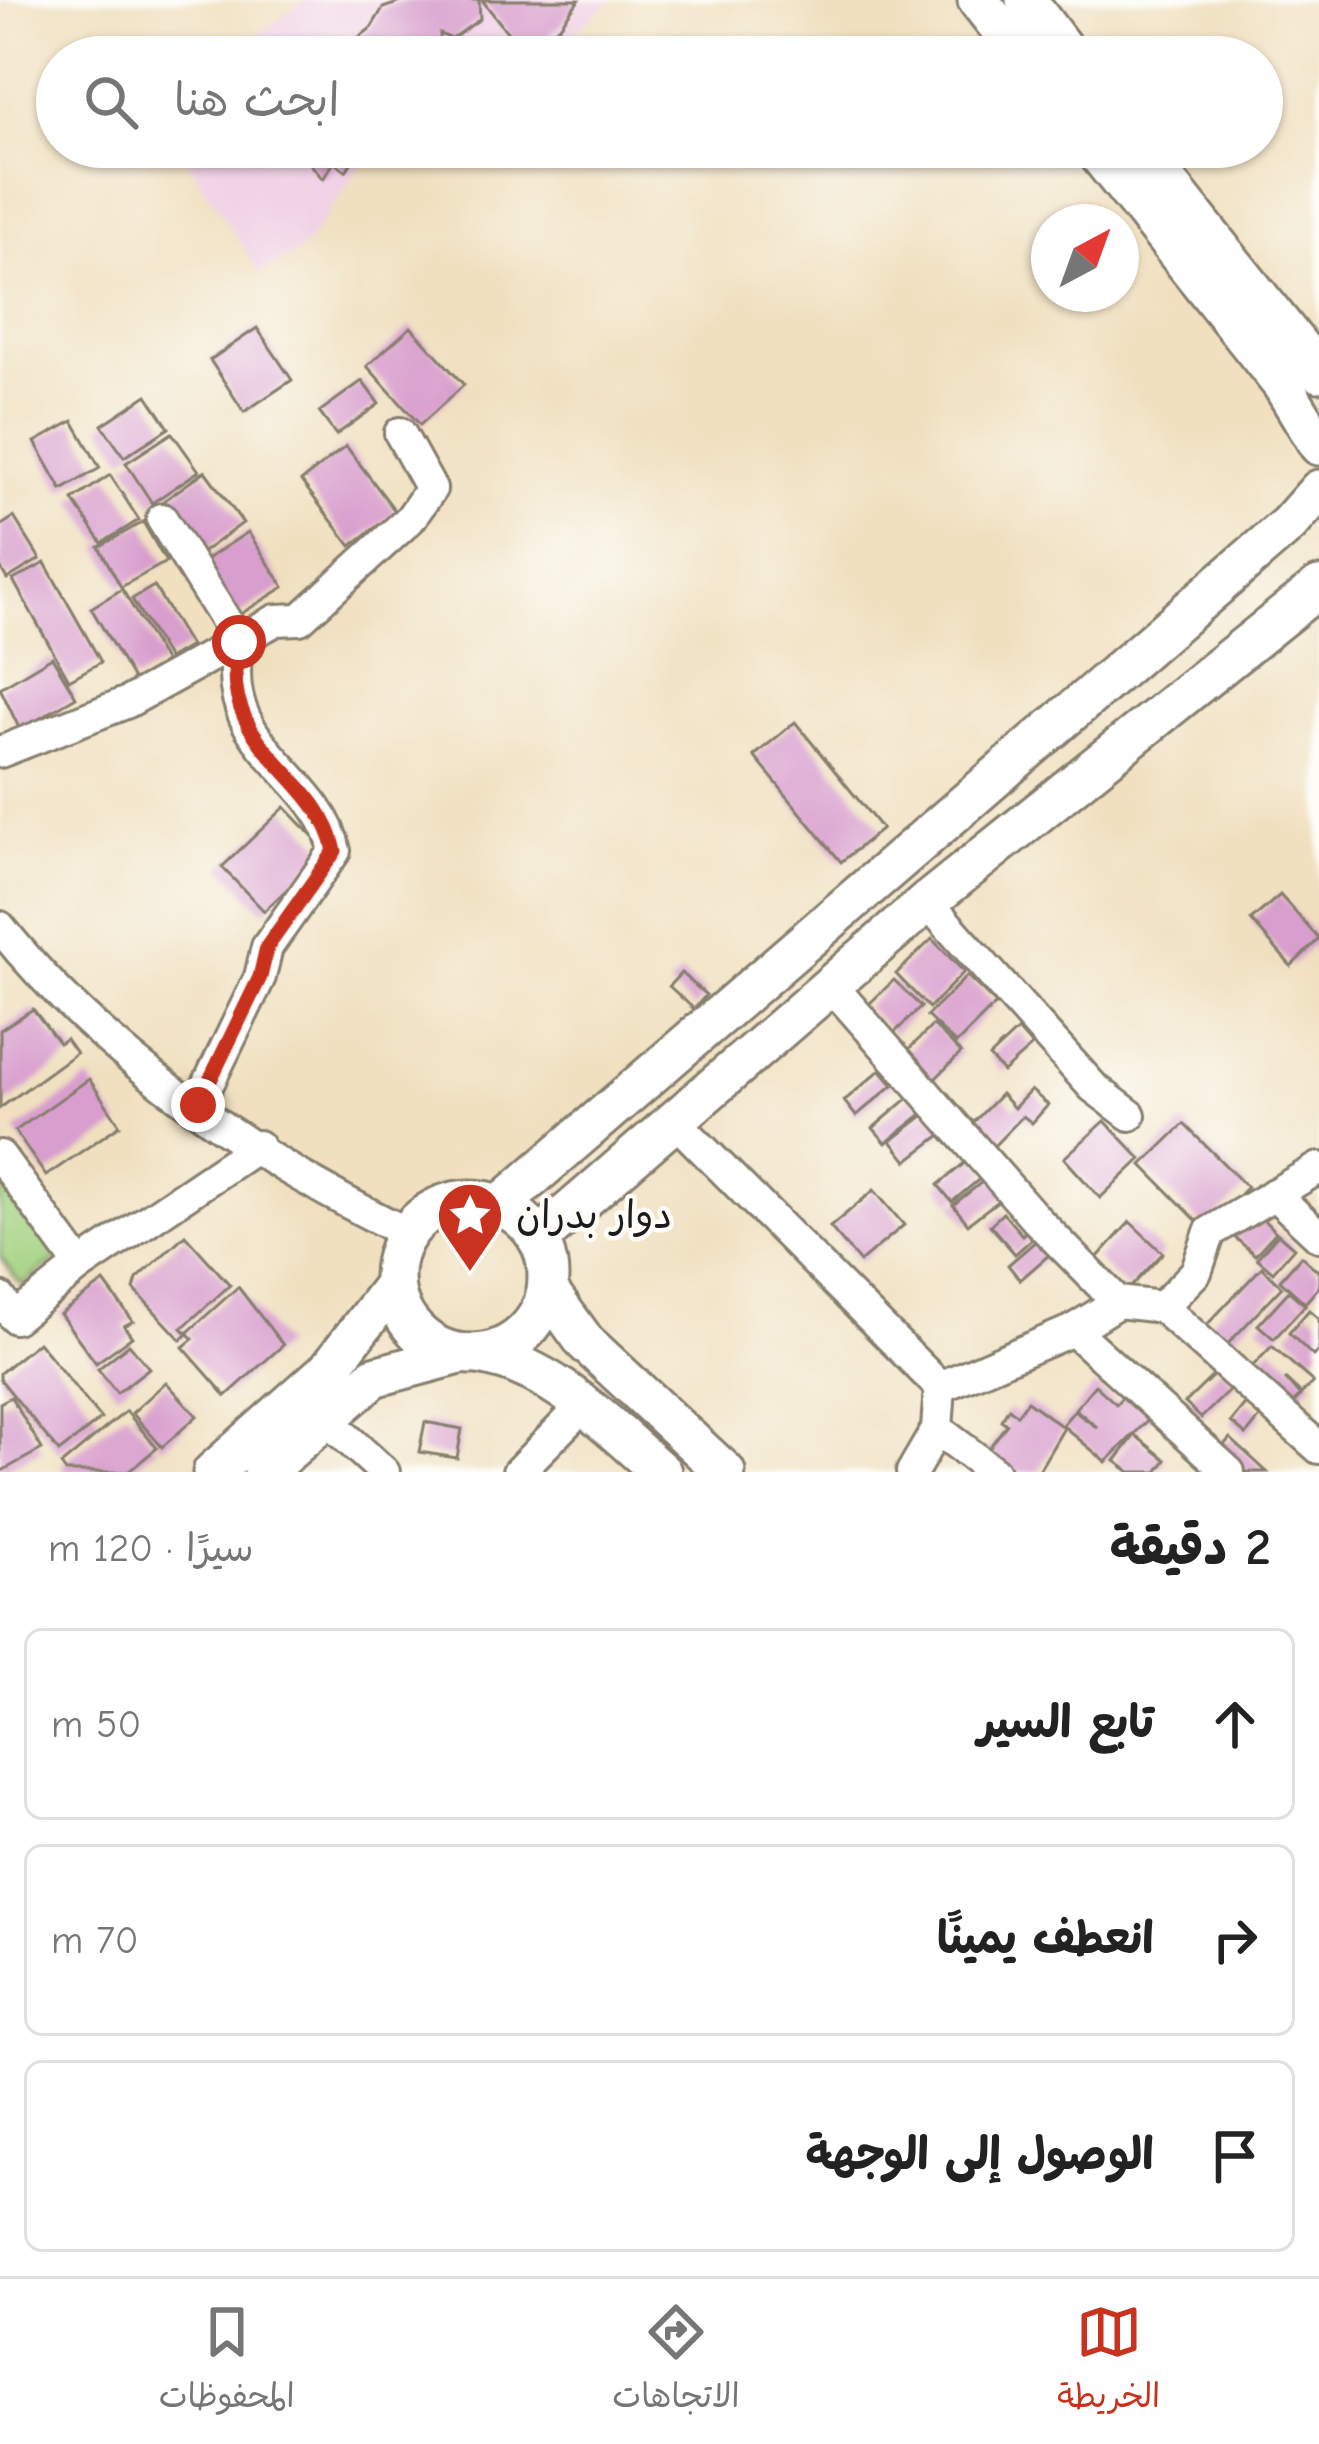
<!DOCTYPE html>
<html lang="ar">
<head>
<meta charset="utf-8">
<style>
  :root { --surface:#fff; --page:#f2f2f2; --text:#222; --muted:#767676; --line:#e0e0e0; --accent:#c8321e }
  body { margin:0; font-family:"Comic Neue","Playpen Sans Arabic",sans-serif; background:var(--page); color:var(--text); direction:rtl }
  .compass { position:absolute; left:1031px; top:204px; width:108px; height:108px; border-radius:50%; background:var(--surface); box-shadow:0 3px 9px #0004; rotate:41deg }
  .stop { position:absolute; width:36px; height:36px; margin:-27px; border:9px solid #c8321e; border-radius:50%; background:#fff }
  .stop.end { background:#c8321e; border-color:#fff; box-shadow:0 3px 12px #0008 }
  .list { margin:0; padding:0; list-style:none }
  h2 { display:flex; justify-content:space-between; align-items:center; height:156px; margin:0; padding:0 48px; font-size:51px }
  h2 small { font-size:39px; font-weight:400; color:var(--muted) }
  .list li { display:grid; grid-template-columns:78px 1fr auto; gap:36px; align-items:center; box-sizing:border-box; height:192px; margin:0 24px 24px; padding:0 24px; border:3px solid var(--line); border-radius:18px }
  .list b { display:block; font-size:45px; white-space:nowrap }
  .list em { font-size:39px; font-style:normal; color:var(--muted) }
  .icon { flex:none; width:66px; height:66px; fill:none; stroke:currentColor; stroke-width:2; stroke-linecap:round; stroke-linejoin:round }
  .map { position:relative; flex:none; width:1319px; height:1472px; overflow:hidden; direction:ltr }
  .search { position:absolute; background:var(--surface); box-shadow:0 3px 9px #0004; left:36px; right:36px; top:36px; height:132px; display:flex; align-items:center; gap:30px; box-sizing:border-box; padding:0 42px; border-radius:66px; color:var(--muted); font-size:45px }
  .sheet { height:804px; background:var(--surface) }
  nav { display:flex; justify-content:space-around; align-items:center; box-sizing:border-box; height:168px; border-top:3px solid var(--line); background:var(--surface); font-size:33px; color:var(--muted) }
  nav a { display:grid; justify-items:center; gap:6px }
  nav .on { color:var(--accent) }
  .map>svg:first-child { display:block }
  .built { fill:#f0d0e5 }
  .green { fill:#a1d07e; stroke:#5e764d; stroke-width:3 }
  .building { fill:#d89ecd }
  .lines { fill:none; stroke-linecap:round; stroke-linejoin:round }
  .minor-casing { stroke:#867e6e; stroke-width:36 }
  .major-casing { stroke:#867e6e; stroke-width:45 }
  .minor { stroke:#fff; stroke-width:30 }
  .major { stroke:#fff; stroke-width:39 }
  .route { stroke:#c8321e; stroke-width:15 }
  .labels { text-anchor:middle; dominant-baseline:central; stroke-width:9; stroke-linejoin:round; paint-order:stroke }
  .poi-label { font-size:39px; fill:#1c1c1c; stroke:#fdfcf7; text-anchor:start }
</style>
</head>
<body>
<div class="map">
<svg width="1319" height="1472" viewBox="0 0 1319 1472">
  <rect width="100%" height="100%" fill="#fdfcf7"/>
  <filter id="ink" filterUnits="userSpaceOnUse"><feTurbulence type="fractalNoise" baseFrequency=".00833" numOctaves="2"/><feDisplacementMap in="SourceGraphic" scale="24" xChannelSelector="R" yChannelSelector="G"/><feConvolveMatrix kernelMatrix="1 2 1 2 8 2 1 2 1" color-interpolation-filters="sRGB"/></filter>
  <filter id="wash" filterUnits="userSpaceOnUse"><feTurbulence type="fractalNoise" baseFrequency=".004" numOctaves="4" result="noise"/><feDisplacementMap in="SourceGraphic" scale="48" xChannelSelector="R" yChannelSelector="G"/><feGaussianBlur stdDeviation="2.7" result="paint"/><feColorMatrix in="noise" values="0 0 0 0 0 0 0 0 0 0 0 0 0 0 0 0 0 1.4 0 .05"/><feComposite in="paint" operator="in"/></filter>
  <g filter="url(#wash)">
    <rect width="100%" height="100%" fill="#f0e0c0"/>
    <!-- built -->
    <g class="built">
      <path d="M305,0H612L546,57H229Z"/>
      <path d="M179,147H440L424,161H364L304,248L260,274Z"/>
    </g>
    <!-- green -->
    <path class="green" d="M0,1164L64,1254L21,1285L0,1256Z"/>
    <g id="blocks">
      <!-- building -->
      <g class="building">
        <path d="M407,0H479L480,19L452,39L440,34L439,57H333L371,28L383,8Z"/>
        <path d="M482,0H579L560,26L522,51Z"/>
        <path d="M296,147H361L346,171L334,162L323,179Z"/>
        <path d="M411,327L464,385L420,425L367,366Z"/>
        <path d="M257,328L292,380L244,412L210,360Z"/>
        <path d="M362,381L379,404L336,435L319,412Z"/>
        <path d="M147,395L169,428L124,457L102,425Z"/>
        <path d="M73,421L100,468L62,490L35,442Z"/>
        <path d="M172,433L199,471L152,503L126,463Z"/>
        <path d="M346,446L396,512L351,546L301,481Z"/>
        <path d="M205,471L243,523L193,559L155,507Z"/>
        <path d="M110,475L139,520L102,543L73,500Z"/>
        <path d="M14,517L40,559L7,579L0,567V526Z"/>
        <path d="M143,522L166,562L121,587L99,547Z"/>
        <path d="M248,532L284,587L231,620L196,566Z"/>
        <path d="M45,563L101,662L69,680L13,580Z"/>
        <path d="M154,586L190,646L168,659L132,599Z"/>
        <path d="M122,589L165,662L134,681L91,608Z"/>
        <path d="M52,657L76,697L20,730L0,688Z"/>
        <path d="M795,722L882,829L841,862L754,756Z"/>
        <path d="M285,807L327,851L264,911L222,867Z"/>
        <path d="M1280,895L1319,939L1291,966L1251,920Z"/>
        <path d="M932,939L964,972L929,1008L896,974Z"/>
        <path d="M681,973L706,995L694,1009L669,986Z"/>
        <path d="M967,976L996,1004L956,1044L927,1016Z"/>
        <path d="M894,980L921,1007L893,1034L866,1007Z"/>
        <path d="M33,1009L59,1043L66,1039L76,1053L0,1108V1030Z"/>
        <path d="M933,1025L961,1053L927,1087L899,1059Z"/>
        <path d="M1018,1030L1032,1046L1003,1072L989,1057Z"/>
        <path d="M880,1070L893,1085L856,1116L844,1101Z"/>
        <path d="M89,1079L120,1125L46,1176L15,1131Z"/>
        <path d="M1031,1090L1048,1105L1032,1123L1023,1116L988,1152L966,1130L1001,1094L1014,1108Z"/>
        <path d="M912,1095L926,1111L886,1143L873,1128Z"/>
        <path d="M929,1111L945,1132L907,1161L891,1141Z"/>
        <path d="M1105,1121L1141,1159L1100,1198L1064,1158Z"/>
        <path d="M1184,1124L1247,1187L1205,1229L1142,1165Z"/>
        <path d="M974,1155L988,1172L952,1202L938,1185Z"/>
        <path d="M992,1174L1008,1193L968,1224L953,1205Z"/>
        <path d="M874,1190L904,1225L860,1262L830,1227Z"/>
        <path d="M1255,1212L1276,1232L1255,1255L1225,1229Z"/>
        <path d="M1003,1213L1022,1235L1035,1222L1042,1230L1015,1254L990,1225Z"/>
        <path d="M1130,1222L1163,1253L1128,1290L1096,1259Z"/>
        <path d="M1045,1233L1057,1248L1020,1280L1008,1265Z"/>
        <path d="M1278,1234L1294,1248L1273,1272L1257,1258Z"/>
        <path d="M185,1235L230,1285L182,1328L188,1334L181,1340L134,1289L137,1279Z"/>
        <path d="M1301,1256L1319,1272V1287L1305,1303L1280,1280Z"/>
        <path d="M1262,1267L1282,1287L1223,1349L1202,1330Z"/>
        <path d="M104,1282L133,1321L124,1326L132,1337L96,1363L60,1314Z"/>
        <path d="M238,1287L283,1345L226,1396L183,1347L193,1339L187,1333Z"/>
        <path d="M1289,1291L1305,1305L1274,1339L1258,1325Z"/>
        <path d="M1309,1310L1319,1319V1350L1313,1356L1289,1333Z"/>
        <path d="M38,1342L101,1419L59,1452L0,1379V1373Z"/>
        <path d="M129,1344L149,1368L117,1393L98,1369Z"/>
        <path d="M1272,1346L1313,1382L1301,1394L1285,1379L1300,1396L1285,1412L1245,1374Z"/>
        <path d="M1221,1368L1236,1384L1201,1418L1185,1403Z"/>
        <path d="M166,1382L197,1416L162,1447L132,1413Z"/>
        <path d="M1095,1385L1116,1404L1127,1392L1154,1414L1106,1462L1062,1425L1074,1411L1098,1428L1075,1409Z"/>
        <path d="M11,1397L42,1449L0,1472V1403Z"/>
        <path d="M1027,1401L1064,1428L1038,1472H1002L982,1457L1007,1424L1001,1420L1009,1408L1017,1415Z"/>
        <path d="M1248,1401L1263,1414L1246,1435L1231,1422Z"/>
        <path d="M126,1411L157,1448L128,1472H66L61,1465Z"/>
        <path d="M425,1422L462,1429L457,1458L419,1452Z"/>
        <path d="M1135,1435L1166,1460L1157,1472H1130L1115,1461Z"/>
        <path d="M1230,1438L1267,1472H1236L1216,1454Z"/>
      </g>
    </g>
  </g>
  <g filter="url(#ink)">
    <use href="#blocks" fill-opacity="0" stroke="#867e6e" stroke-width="3"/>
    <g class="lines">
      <defs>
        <g id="minor">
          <path d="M162,519L239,642C213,748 319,771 335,851L267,947L260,977L198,1105"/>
          <path d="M0,752L128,702L276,620L300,619L410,519L431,489L400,433"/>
          <path d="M927,902L1093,1087L1130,1115"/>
          <path d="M0,927C104,1057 258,1161 407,1233"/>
          <path d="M831,985L1036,1219L1118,1302"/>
          <path d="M675,1121L940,1387"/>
          <path d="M0,1156L80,1266L15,1318L0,1298"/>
          <path d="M1274,1194L1319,1236"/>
          <path d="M80,1266L258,1146"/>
          <path d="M1162,1307L1319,1448"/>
          <path d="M1073,1330L1229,1472"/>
          <path d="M325,1418L384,1472"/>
          <path d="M937,1429L994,1472"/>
          <path d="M518,1472L584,1405"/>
          <path d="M912,1472L937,1429L940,1387L1073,1330L1118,1302L1162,1307L1196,1272L1210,1232L1319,1168"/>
        </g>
        <g id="major">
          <path d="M978,0L1023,57"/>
          <path d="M1026,0L1069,57"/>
          <path d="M1093,147L1282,384L1319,445"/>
          <path d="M1139,147L1319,372"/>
          <circle cx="471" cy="1277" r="77"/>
          <path d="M500,1205L1289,524L1319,490"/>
          <path d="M538,1239L927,902L1319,587"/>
          <path d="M548,1291L585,1342L725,1472"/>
          <path d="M478,1354C550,1364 608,1426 661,1472"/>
          <path d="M213,1472L329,1369L394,1284"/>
          <path d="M264,1472L374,1377L460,1354"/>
        </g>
      </defs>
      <!-- minor casing -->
      <use href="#minor" class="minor-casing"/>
      <!-- major casing -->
      <use href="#major" class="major-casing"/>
      <!-- minor -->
      <use href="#minor" class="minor"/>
      <!-- major -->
      <use href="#major" class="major"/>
    </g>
  </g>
  <g class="lines" filter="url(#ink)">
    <!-- route -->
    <path class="route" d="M198,1105L260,977L267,947L335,851C319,771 213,748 239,642"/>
  </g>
  <!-- icons -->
  <defs>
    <symbol id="sight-pin" viewBox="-11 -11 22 30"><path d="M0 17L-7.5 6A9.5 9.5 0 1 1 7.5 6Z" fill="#c8321e" stroke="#fdfcf7"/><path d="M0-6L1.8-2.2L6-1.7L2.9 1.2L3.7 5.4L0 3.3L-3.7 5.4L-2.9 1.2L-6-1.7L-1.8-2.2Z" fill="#fff"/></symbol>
  </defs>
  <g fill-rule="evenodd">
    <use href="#sight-pin" x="432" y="1177" width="76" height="104"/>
  </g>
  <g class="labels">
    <!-- poi labels -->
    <g class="poi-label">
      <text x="516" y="1215">دوار بدران</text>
    </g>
  </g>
</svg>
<svg class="compass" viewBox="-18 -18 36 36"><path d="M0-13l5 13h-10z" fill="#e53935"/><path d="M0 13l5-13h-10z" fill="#767676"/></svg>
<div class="stop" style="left:239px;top:642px"></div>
<div class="stop end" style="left:198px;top:1105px"></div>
<div class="search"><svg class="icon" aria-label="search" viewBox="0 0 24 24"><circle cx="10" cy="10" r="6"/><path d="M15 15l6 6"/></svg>ابحث هنا</div>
</div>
<section class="sheet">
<h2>2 دقيقة<small>سيرًا · 120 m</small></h2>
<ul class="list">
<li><svg class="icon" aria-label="ahead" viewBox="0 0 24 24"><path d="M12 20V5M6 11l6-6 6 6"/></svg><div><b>تابع السير</b></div><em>50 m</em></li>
<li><svg class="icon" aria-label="right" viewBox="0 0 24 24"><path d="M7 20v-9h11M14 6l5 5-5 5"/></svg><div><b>انعطف يمينًا</b></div><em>70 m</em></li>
<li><svg class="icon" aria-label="arrive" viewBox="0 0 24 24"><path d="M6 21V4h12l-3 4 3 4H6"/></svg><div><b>الوصول إلى الوجهة</b></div></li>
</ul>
</section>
<nav>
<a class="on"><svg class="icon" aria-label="map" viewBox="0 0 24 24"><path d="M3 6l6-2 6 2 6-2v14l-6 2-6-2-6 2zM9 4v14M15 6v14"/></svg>الخريطة</a>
<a><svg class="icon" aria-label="directions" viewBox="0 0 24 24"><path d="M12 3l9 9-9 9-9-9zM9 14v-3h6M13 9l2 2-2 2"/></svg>الاتجاهات</a>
<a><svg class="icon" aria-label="saved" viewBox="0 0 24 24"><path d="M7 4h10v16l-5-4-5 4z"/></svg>المحفوظات</a>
</nav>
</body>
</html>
